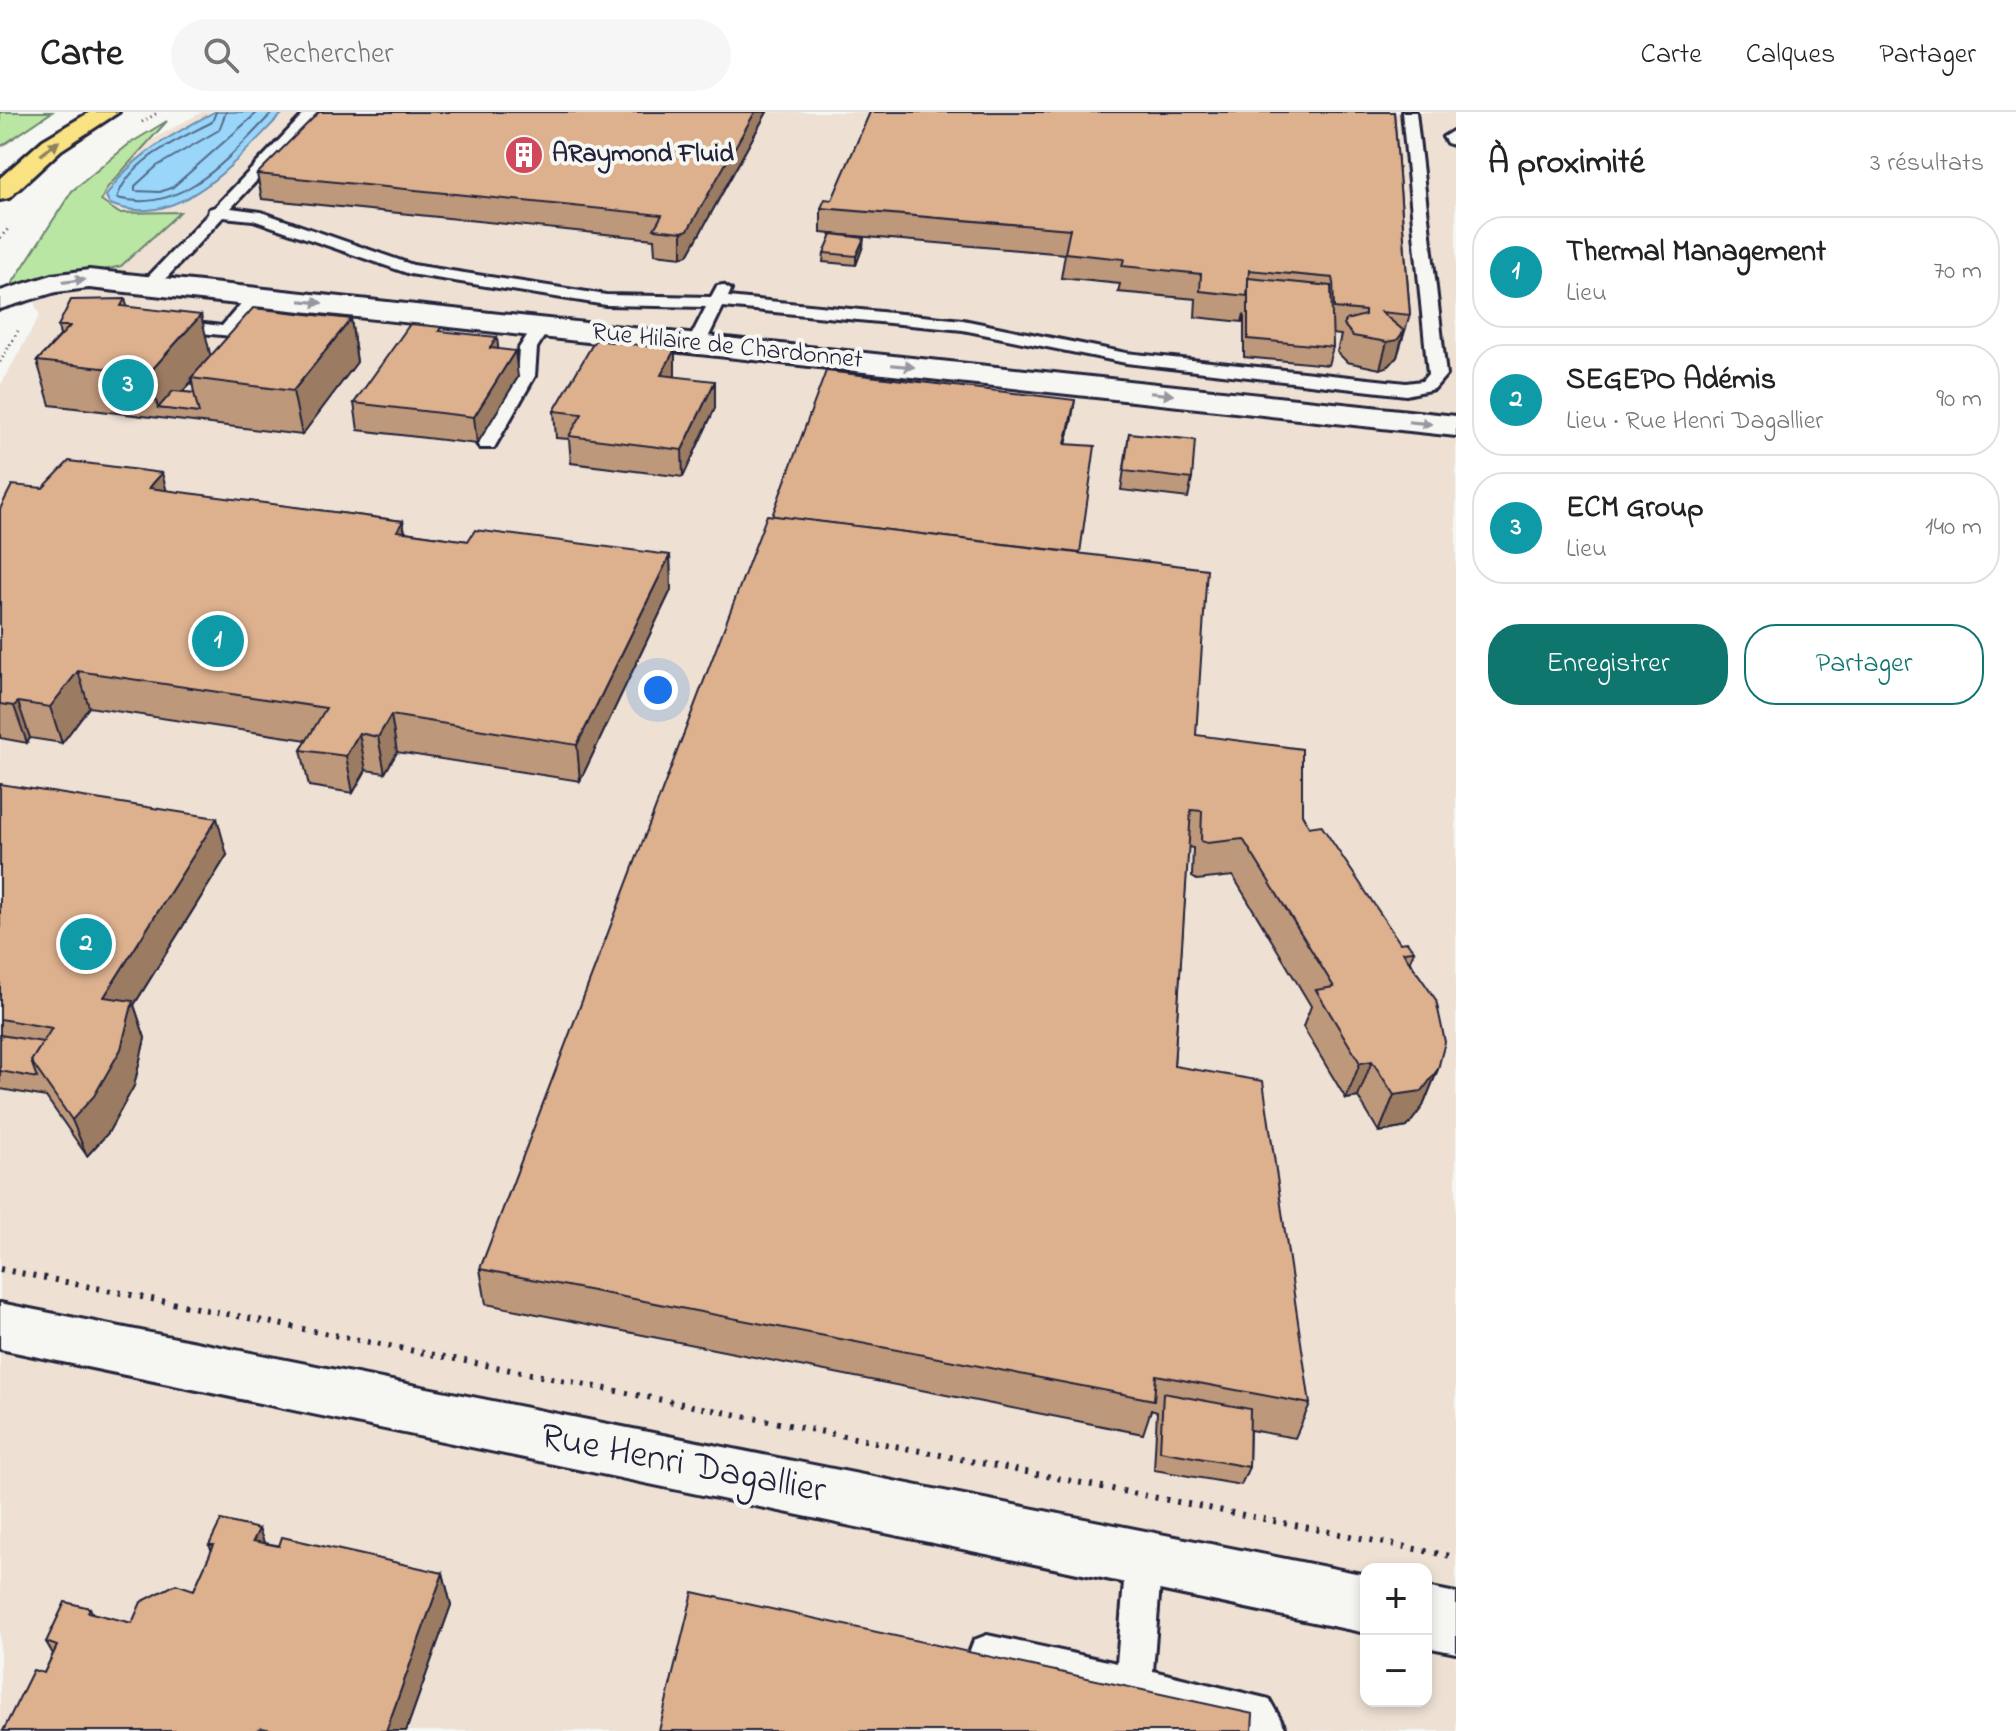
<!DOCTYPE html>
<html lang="fr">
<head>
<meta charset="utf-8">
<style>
  :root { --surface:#fff; --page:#f6f6f6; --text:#222; --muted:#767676; --line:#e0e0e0; --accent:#0f766e }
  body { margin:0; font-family:"Indie Flower",sans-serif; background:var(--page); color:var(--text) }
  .controls { position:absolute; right:24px; bottom:24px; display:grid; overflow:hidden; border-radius:16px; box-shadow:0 4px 12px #0003 }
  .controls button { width:72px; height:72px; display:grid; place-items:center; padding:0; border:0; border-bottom:2px solid var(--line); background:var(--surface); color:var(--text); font:40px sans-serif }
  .you { position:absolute; left:658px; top:578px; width:28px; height:28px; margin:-20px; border:6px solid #fff; border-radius:50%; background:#1a73e8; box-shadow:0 0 0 12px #1a73e833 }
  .badge { display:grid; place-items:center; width:52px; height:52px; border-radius:50%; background:var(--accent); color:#fff; font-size:26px; font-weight:700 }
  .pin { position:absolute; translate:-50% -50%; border:4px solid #fff; box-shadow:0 2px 8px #0006 }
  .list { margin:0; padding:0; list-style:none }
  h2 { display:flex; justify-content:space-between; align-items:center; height:104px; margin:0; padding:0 32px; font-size:34px }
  h2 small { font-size:26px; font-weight:400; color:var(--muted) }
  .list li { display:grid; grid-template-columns:52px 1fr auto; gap:24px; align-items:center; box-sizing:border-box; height:112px; margin:0 16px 16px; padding:0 16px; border:2px solid var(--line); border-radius:32px }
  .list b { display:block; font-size:30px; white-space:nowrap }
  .list p { margin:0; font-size:26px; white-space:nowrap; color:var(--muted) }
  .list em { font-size:26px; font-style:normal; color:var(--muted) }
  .actions { display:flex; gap:16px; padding:24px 32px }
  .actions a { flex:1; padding:18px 0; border:2px solid var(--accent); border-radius:32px; text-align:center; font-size:28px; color:var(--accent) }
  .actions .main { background:var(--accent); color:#fff }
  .icon { flex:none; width:44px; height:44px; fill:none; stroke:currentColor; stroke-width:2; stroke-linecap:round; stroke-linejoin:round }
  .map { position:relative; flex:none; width:1456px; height:1619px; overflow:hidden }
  header { display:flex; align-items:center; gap:48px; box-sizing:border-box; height:112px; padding:0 40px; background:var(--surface); border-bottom:2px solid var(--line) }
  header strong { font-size:38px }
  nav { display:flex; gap:44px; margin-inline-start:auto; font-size:28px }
  .search { width:560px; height:72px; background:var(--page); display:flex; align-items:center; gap:20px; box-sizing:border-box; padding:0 28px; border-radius:44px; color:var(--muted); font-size:30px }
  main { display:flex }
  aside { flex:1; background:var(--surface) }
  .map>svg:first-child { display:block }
  .built { fill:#eee1d4; fill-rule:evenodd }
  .green { fill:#bae6a4; stroke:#6e8470; stroke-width:2 }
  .water { fill:#99d6fa; stroke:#698eae; stroke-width:2 }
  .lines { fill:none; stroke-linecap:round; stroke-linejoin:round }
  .shore { stroke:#526a87; stroke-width:2 }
  .lane-casing { stroke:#22223b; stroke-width:6 }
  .street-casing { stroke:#22223b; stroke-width:6 }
  .highway-casing { stroke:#22223b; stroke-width:6 }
  .path-far1 { stroke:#22223b; stroke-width:3; stroke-dasharray:1 4; stroke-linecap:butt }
  .path { stroke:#22223b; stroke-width:6; stroke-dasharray:3 8; stroke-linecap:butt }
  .lane { fill:#f6f6f2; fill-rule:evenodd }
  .street { fill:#f6f6f2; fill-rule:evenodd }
  .highway { fill:#f8e281; fill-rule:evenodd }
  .wall { fill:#be987a; stroke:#22223b; stroke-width:2; fill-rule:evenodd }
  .shaded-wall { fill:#9b7c63; stroke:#22223b; stroke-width:2 }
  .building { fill:#ddb18e; stroke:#22223b; stroke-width:2 }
  .oneway { fill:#8d825e }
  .oneway2 { fill:#9797a0 }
  .labels { text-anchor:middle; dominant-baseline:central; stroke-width:8; stroke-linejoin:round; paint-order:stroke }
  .far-poi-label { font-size:26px; font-weight:bold; fill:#22223b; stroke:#f6f6f2; text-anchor:start }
  .far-street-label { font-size:26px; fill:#22223b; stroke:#f6f6f2 }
  .near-street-label { font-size:38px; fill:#22223b; stroke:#f6f6f2 }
</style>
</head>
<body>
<header>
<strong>Carte</strong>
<div class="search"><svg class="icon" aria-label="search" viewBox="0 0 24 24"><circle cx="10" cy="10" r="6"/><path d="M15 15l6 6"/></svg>Rechercher</div>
<nav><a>Carte</a><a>Calques</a><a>Partager</a></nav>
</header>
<main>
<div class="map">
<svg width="1456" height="1619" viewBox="0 0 1456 1619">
  <rect width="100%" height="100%" fill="#f6f6f2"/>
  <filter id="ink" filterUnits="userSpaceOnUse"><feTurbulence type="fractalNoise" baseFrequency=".0125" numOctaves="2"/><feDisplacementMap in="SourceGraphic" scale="16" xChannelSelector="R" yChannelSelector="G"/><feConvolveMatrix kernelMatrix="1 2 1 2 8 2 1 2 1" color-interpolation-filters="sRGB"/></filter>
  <g filter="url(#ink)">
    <!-- built -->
    <path class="built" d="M202,0H1456V1619H0V274L40,203L35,193L47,146L127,47L158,24ZM1366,1457H1426V1589H1366Z"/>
    <!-- green -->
    <g class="green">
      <path d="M0,0H52L0,35Z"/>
      <path d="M167,9L107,76L101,89L119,101L180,100L121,154L6,181L72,79L129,32Z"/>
    </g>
    <!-- water -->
    <path class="water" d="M214,0H284C239,44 181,121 110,92L106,84C132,42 173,23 214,0Z"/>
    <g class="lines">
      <!-- shore -->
      <g class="shore">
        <path d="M216,0L212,10C178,28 130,47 117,86C183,104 231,43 273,0"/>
        <path d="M226,0L219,18L157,54L135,74V79L160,80L173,75L258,0"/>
      </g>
      <defs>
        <g id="lane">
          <path d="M306,0H321L231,96L261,100L413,153L606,183L711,185L717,174L723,173L731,178L728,185L963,208L1126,241L1406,271L1422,269L1428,262L1402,0H1416L1446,263L1434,277L1406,283L1126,251L963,218L723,195L705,232L696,237L687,232L706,195L606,193L410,162L253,108L223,105L156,177H144V169L208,102L209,97L215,95Z"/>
          <path d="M257,179L266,184L239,216L272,220V228L170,218L161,213L170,208L222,214L251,180Z"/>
          <path d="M541,210L550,215L537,236L535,264L494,336H480L477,332L517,264L519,236L535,211Z"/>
          <path d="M1144,1430L1156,1435L1162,1447L1153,1559L1269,1587L1287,1619H1246L974,1554L969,1541L974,1528L987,1523L1117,1551L1126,1447L1132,1435Z"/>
        </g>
        <g id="street">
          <path d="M1456,17V34L1447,31L1443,25Z"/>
          <path d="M89,158L1456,304V324L89,176L56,180L0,197V179L52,163Z"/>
          <path d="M0,1191L1366,1463V1521L0,1237Z"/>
          <path d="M1426,1475L1456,1481V1541L1426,1535Z"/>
        </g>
        <path id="highway" d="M90,0H119L61,38L9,86L0,88V66L43,28Z"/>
      </defs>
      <!-- lane casing -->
      <use href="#lane" class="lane-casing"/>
      <!-- street casing -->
      <use href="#street" class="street-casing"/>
      <!-- highway casing -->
      <use href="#highway" class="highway-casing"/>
      <!-- path-far1 -->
      <g class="path-far1">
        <path d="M142,10L159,0"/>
        <path d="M0,126L10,115"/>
        <path d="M0,250L18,219"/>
      </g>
      <!-- path -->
      <path class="path" d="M0,1157L1456,1445"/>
      <!-- lane -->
      <use href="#lane" class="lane"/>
      <!-- street -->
      <use href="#street" class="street"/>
      <!-- highway -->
      <use href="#highway" class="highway"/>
    </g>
    <!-- wall -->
    <g class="wall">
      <path d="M767,0L688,143L682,145L655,142L654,127L262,87L257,62Z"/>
      <path d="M1394,0L1410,203L1397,245L1389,254L1380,257L1347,250L1337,240L1341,223L1332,222L1333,235L1328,253L1244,245V202L1242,210L1195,205L1196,187L1118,180L1120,172L1061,166L1065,142L821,121V96L832,88Z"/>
      <path d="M863,134L856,153L823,150L824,141Z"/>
      <path d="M125,187L127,194L210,244L351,207L357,250L302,323L50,293L37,249L60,224L58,214ZM192,269L194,281L182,280Z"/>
      <path d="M442,220L518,265L477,332L358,318L354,291Z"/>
      <path d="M675,264V265L715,296L683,365L571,351L569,327L556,326L554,299Z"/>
      <path d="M1072,306L1066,332L1080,441L1196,623L1302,702L1309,715L1400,831L1414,839L1410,849L1438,957L1423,994L1407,1015L1379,1020L1358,985L1346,987L1303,915L1311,894L1233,764L1197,768L1192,765L1193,736L1188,735L1174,954L1310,1292L1295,1326L1250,1318L1249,1355L1241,1373L1154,1358L1157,1300L1151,1298L1143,1322L486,1192L480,1157L772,404Z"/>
      <path d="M1129,321L1192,367L1188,386L1121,378Z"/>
      <path d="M43,376L167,379L403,409L405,420L468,429L670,443L671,478L580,669L397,640L385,661L366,658L353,681L309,674L301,638L307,628L89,595L62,631L30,626L27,631L0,626V397Z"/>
      <path d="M0,672L227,743L134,893L145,926L134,974L108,1021L87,1044L46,985L0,977Z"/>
      <path d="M259,1417L264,1431L443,1461L451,1493L406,1619H3L44,1561L53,1542L46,1530L90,1496L93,1502L132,1511L194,1478L212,1439L209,1433Z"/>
    </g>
    <!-- shaded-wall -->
    <g class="shaded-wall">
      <path d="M755,0H767L688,143L682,145V120Z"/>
      <path d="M864,126L863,134L856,153V144Z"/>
      <path d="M201,203L211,246L191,266L192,269L167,297L158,296L149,261Z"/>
      <path d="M351,207L357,250L302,323L293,279Z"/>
      <path d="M1404,219L1397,245L1389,254L1380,257L1387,230Z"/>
      <path d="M497,225L500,251L490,236Z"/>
      <path d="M675,237V264L662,290L661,263Z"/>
      <path d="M515,239L518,265L477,332L474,305Z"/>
      <path d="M715,269V296L683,365L682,338Z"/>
      <path d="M1075,288L1072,306L1062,351L1065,332Z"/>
      <path d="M162,361L171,395L149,376Z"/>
      <path d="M403,409L408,444L397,419Z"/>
      <path d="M670,443L671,478L580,669L577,633Z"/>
      <path d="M78,559L89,595L62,631L50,595Z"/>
      <path d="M18,590L30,626L27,631L14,594Z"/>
      <path d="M391,603L397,640L385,661L378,625Z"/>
      <path d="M359,621L366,658L353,681L346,644Z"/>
      <path d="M217,706L227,743L134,893L145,926L134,974L108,1021L87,1044L72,1008L104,885Z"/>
      <path d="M1372,949L1358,985L1346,987L1360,951Z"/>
      <path d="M1438,957L1423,994L1407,1015L1379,1020L1394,983Z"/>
      <path d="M259,1417L271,1449L253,1429Z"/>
      <path d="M443,1461L451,1493L406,1619H386Z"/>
    </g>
    <!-- building -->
    <g class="building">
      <path d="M319,0H755L688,118L682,120L654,117L662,103L257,62Z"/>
      <path d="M870,0H1394L1410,203L1381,200L1404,219L1397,228L1387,230L1353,224L1344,213L1346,208L1365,203V199L1334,196L1333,166L1249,158L1247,184L1200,179L1201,162L1122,154L1124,147L1065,141L1070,117L821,96L825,87L832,88Z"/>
      <path d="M832,122L864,126L856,144L824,141Z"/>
      <path d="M1248,166L1331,174L1333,235L1248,227Z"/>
      <path d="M125,187L121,194L201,203L149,261L37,249L70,214H58L71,188Z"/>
      <path d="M253,196L351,207L293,279L191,266Z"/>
      <path d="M410,212L441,215L439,219L497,225L490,236L515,239L474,305L354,291Z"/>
      <path d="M595,228L675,237L661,263L715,269L682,338L569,324L582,302L554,299Z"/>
      <path d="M826,259L1075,288L1065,332L1095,334L1080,441L772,404Z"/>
      <path d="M173,279L194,281L199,301L158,296Z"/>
      <path d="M1129,321L1195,328L1192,367L1124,359Z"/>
      <path d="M69,349L162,361L149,376L403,409L397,419L468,429L475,418L670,443L577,633L391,603L378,625L359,621L346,644L301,638L326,596L78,559L50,595L18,590L14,594L0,592V397L12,373L43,376Z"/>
      <path d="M767,403L1207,457L1196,623L1302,637V702L1309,715L1321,713L1400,831L1407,830L1414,839L1403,840L1436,888L1445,930L1438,957L1422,979L1394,983L1372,949L1360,951L1316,878L1334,875L1243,727L1207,731L1201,729L1202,699L1191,698L1174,954L1263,969L1310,1292L1156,1263L1154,1288L480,1157Z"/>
      <path d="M0,672L217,706L104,885L133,889L121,937L94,984L72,1008L31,949L52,916L0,907Z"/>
      <path d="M0,923L43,930L31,949L37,966L0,959Z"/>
      <path d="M1163,1281L1250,1297L1249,1355L1160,1339Z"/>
      <path d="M221,1408L259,1417L253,1429L279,1434L282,1425L443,1461L386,1619H276L262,1616L256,1619H3L33,1558L44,1561L57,1534L46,1530L65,1490L90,1496L88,1500L132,1511L141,1490L176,1472L194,1478L214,1433H209Z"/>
      <path d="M693,1480L1253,1602L1252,1619H659Z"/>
    </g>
    <!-- one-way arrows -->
    <defs><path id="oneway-solid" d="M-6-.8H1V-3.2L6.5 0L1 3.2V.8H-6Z" transform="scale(2)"/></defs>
    <use class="oneway" href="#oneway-solid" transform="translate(50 36) rotate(-37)"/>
    <g class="oneway2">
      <use href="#oneway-solid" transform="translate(74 169) rotate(-7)"/>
      <use href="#oneway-solid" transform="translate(311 190) rotate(6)"/>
      <use href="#oneway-solid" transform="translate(903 254) rotate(6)"/>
      <use href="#oneway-solid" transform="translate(1162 282) rotate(6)"/>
      <use href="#oneway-solid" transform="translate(1420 311) rotate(6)"/>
    </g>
  </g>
  <!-- icons -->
  <defs>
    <symbol id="building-disc" viewBox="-11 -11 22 22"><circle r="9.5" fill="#d1495b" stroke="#f6f6f2"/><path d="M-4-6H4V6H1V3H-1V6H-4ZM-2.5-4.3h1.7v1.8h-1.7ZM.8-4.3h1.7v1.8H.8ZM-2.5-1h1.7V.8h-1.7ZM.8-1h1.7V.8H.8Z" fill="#fff"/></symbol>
  </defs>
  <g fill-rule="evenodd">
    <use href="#building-disc" x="502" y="21" width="44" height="44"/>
  </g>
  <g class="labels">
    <!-- far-poi labels -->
    <g class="far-poi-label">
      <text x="552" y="43">ARaymond Fluid</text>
    </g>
    <!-- far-street labels -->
    <g class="far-street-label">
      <text transform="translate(727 235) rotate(6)">Rue Hilaire de Chardonnet</text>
    </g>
    <!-- near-street labels -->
    <g class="near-street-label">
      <text transform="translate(683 1353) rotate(11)">Rue Henri Dagallier</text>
    </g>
  </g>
</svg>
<div class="controls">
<button>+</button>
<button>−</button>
</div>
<div class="you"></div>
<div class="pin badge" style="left:218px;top:529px;background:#0f9aa8">1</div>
<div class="pin badge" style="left:86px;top:832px;background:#0f9aa8">2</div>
<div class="pin badge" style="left:128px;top:273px;background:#0f9aa8">3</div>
</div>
<aside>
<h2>À proximité<small>3 résultats</small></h2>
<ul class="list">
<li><span class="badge" style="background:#0f9aa8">1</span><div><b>Thermal Management</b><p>Lieu</p></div><em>70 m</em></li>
<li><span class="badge" style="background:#0f9aa8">2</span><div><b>SEGEPO Adémis</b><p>Lieu · Rue Henri Dagallier</p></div><em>90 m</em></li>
<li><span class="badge" style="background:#0f9aa8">3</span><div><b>ECM Group</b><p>Lieu</p></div><em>140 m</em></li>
</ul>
<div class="actions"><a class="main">Enregistrer</a><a>Partager</a></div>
</aside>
</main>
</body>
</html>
